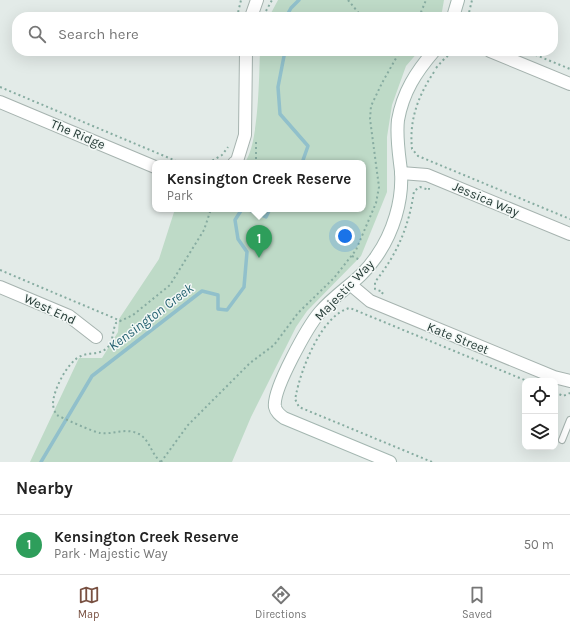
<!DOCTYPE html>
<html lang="en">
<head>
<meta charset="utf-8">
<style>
  :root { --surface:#fff; --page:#f6f6f6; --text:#222; --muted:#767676; --line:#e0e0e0; --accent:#795142 }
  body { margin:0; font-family:Karla,sans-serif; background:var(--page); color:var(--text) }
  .controls { position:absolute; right:12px; bottom:12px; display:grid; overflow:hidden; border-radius:8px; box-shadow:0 4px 16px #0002 }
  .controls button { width:36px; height:36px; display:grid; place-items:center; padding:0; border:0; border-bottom:1px solid var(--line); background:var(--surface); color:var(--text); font:20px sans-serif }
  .you { position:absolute; left:345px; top:236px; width:14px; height:14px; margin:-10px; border:3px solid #fff; border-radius:50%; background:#1a73e8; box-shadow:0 0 0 6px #1a73e833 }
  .badge { display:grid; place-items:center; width:26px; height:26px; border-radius:50%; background:var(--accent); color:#fff; font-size:13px; font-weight:700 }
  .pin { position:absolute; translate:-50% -33px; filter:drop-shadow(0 1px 2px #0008) }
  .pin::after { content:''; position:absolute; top:21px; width:14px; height:12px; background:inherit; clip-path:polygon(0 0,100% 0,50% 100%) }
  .popup { position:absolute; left:152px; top:160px; width:214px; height:52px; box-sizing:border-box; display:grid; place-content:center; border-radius:8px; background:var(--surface); filter:drop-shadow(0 1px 3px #0005); font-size:13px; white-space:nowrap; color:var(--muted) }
  .popup b { font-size:15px; color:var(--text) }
  .popup::after { content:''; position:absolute; left:50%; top:100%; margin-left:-8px; border:8px solid transparent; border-top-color:var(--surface) }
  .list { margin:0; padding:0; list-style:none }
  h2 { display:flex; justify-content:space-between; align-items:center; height:52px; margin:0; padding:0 16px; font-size:17px }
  h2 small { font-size:13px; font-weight:400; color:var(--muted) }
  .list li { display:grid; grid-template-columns:26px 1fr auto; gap:12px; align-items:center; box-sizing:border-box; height:60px; padding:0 16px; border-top:1px solid var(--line) }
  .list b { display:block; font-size:15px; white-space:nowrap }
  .list p { margin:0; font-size:13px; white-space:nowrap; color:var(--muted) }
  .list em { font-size:13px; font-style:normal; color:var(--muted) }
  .icon { flex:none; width:22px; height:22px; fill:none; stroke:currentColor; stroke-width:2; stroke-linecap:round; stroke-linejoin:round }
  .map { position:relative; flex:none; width:570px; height:462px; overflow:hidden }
  .search { position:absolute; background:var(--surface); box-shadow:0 4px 16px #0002; left:12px; right:12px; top:12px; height:44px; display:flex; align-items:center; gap:10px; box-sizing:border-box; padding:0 14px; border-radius:16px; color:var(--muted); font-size:15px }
  .sheet { height:112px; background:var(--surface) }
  nav { display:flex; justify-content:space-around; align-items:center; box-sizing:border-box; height:56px; border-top:1px solid var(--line); background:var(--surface); font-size:11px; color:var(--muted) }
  nav a { display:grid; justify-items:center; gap:2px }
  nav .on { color:var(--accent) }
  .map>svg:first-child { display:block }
  .green { fill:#bedac7 }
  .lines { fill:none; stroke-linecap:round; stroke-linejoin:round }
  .stream { stroke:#91c0cb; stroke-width:3.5 }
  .lane-casing { stroke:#a6b3af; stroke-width:8 }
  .street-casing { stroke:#a6b3af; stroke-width:14 }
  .secondary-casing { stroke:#a3b6b0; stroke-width:14 }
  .path { stroke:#87aca1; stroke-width:2; stroke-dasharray:2 3; stroke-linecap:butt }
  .lane { stroke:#fff; stroke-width:6 }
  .street { stroke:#fff; stroke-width:12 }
  .secondary { stroke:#fff; stroke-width:12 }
  .labels { text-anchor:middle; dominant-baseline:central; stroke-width:3; stroke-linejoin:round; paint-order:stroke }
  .street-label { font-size:13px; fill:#253b36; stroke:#f3f8f6 }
  .water-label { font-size:14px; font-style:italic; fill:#256271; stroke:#f3f8f6 }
</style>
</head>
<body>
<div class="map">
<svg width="570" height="462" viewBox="0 0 570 462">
  <rect width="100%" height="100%" fill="#e3ebe8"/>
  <!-- green -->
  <g class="green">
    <path d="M278,0H444L441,17H269Z"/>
    <path d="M260,51H419L406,66L392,105L387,137V192L361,256L307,311L296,327L251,417L232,462H30L79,358H102L118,332L119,319L159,259L175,209H363V163H244C259,147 259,75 260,51Z"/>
  </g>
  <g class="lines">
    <!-- stream -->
    <g class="stream">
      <path d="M286,17L291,8L299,0"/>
      <path d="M285,51L278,87L280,114L308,146L302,163"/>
      <path d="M247,209L266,217L270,209"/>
      <path d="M41,462L92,376L202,291L218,295V309L227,310L244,287L247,252L238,239L235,220L242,209"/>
    </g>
    <defs>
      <path id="lane" d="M562,440L570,420"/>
      <g id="street">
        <path d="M251,17L257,0"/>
        <path d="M490,51L570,84"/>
        <path d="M0,102L155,167"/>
        <path d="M234,163L237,161L245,135L246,51"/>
        <path d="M401,173L427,175L570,234"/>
        <path d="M351,285L370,301L554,377L570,381"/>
        <path d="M0,287L69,316L96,337"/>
      </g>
      <g id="secondary">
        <path d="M453,17L458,0"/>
        <path d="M390,462L284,418C280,415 276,412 275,407C272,390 308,326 320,312C338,291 360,281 376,257C393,233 403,201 401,171C399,154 396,137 398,120C403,92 416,72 434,51"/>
      </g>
    </defs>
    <!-- lane casing -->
    <use href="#lane" class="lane-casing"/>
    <!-- street casing -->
    <use href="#street" class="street-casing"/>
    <!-- secondary casing -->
    <use href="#secondary" class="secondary-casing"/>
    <!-- path -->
    <g class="path">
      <path d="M348,0L362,17"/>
      <path d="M266,11L272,0"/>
      <path d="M237,17L241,0"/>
      <path d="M419,17L426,0"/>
      <path d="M468,17L472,0"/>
      <path d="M526,51L570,69"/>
      <path d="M436,68C445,58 450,50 464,55L466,51"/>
      <path d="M434,72C418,96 409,120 412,149L418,156L570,219"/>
      <path d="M0,87L181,163"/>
      <path d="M256,142V163"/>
      <path d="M208,163L222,155L228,147"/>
      <path d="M352,256L360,260"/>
      <path d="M0,270L121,321"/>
      <path d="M382,294L383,292L375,289V282C397,254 409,227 414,191L420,187L429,190V188"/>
      <path d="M555,392L563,396L570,393"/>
      <path d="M161,462L188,425L250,363L274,345L298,313L334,278L356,250L376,203L379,187L370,119L371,106L382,83L400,51"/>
      <path d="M161,462C151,454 150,440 139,434C125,427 113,435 100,433C96,433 60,417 57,415C55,413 53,407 53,404C53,390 68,361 81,356C90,352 100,355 107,348C114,341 112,331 116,323L133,315L170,285L204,230L211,209"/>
      <path d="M432,462L299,407L295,399L296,395C301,369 322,314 350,308L527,381"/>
    </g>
    <!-- lane -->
    <use href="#lane" class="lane"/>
    <!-- street -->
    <use href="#street" class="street"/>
    <!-- secondary -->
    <use href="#secondary" class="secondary"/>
  </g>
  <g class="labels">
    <!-- street labels -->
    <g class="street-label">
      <text transform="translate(78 134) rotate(23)">The Ridge</text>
      <text transform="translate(486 199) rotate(23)">Jessica Way</text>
      <text transform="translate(344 290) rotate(-46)">Majestic Way</text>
      <text transform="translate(50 309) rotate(25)">West End</text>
      <text transform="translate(458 338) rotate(22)">Kate Street</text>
    </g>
    <!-- water labels -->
    <g class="water-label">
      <text transform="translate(151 317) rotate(-37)">Kensington Creek</text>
    </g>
  </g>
</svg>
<div class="controls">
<button><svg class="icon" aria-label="locate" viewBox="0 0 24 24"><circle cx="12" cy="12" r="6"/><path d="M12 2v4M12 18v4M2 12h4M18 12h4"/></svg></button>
<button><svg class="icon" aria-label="layers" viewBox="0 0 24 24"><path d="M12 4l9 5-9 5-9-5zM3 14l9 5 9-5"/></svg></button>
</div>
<div class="you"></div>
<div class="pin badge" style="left:259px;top:258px;background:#2e9e5b">1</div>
<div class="popup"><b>Kensington Creek Reserve</b>Park</div>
<div class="search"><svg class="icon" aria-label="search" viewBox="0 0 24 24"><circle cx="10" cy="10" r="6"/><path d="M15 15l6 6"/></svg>Search here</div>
</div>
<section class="sheet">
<h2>Nearby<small></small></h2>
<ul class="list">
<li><span class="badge" style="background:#2e9e5b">1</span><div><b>Kensington Creek Reserve</b><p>Park · Majestic Way</p></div><em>50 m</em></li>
</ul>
</section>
<nav>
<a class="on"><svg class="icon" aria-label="map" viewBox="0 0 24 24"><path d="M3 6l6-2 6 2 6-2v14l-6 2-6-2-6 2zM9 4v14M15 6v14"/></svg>Map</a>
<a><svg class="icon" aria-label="directions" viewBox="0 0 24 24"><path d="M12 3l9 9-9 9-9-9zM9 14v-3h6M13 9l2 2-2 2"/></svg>Directions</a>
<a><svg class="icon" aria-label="saved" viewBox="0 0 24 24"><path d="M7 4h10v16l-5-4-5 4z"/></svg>Saved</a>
</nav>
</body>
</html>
